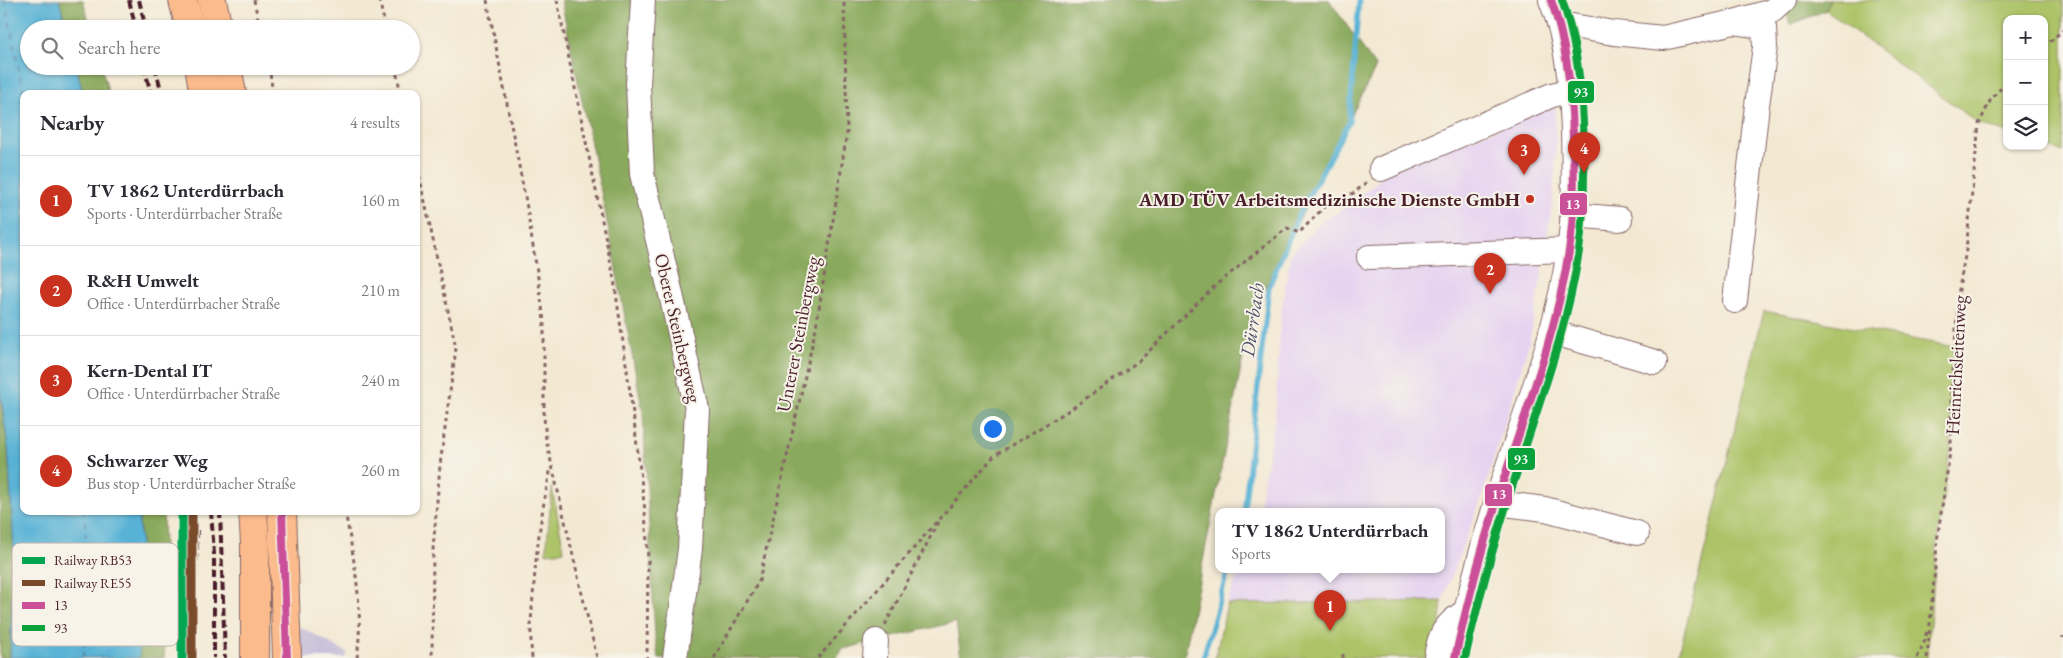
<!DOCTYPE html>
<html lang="en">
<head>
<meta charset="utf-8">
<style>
  :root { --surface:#fff; --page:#f7f7f7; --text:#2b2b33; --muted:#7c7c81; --line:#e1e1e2; --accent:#c8321e }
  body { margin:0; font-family:"EB Garamond",serif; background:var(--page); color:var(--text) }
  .controls { position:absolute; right:15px; top:15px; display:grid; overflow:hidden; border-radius:10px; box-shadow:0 1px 4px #0004 }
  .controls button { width:45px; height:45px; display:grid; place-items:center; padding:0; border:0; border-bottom:1px solid var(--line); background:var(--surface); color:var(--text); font:25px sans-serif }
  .you { position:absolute; left:992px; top:428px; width:18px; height:18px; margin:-12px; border:4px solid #fff; border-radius:50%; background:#1a73e8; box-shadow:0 0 0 8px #1a73e833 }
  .badge { display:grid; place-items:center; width:32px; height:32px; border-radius:50%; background:var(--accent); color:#fff; font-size:16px; font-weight:700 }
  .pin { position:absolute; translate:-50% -41px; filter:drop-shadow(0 1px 2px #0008) }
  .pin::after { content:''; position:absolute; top:26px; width:18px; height:15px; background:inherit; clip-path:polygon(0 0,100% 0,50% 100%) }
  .popup { position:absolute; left:1215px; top:508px; width:230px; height:65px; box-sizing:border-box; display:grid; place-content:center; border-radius:10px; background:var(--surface); filter:drop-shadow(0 1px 4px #0005); font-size:16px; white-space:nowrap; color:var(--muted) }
  .popup b { font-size:19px; color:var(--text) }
  .popup::after { content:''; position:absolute; left:50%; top:100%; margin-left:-10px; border:10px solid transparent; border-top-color:var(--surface) }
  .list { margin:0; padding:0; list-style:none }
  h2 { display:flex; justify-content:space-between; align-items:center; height:65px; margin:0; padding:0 20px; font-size:21px }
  h2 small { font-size:16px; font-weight:400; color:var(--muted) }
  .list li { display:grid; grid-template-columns:32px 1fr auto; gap:15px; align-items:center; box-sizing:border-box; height:90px; padding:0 20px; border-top:1px solid var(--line) }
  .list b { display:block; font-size:19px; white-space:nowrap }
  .list p { margin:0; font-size:16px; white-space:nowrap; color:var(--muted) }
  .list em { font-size:16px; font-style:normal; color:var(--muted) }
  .icon { flex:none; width:28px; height:28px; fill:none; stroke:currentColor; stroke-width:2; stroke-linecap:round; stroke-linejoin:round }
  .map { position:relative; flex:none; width:2063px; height:658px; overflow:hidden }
  .search { position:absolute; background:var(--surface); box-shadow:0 1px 4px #0004; left:20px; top:20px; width:400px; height:55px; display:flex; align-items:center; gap:12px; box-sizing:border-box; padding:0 18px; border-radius:28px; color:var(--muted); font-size:19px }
  .panel { position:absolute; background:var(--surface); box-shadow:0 1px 4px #0004; left:20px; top:90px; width:400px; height:425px; border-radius:10px }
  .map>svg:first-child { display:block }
  .built { fill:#e5d3f1 }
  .industrial { fill:#c7c0d9 }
  .green { fill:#acc368; stroke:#7b714a }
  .forest { fill:#89a95c; stroke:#6a6444 }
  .water { fill:#58b2d6; stroke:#516880 }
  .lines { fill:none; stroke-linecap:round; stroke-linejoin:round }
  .stream { stroke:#58b2d6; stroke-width:5 }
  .ferry { stroke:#4f5267; stroke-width:1; stroke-dasharray:6 5; stroke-linecap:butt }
  .minor-casing { stroke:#856666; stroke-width:26 }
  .highway-casing { stroke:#856666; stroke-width:30 }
  .path { stroke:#856666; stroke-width:3; stroke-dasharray:4 4; stroke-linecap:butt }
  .minor { stroke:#fff; stroke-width:24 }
  .highway { stroke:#fbbb8c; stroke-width:28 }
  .rail { stroke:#4a1f2b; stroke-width:4; stroke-dasharray:8 4; stroke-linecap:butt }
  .bus-1-casing { stroke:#f7f3e8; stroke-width:11 }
  .bus-2-casing { stroke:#f7f3e8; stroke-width:11 }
  .bus-1 { stroke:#ca5098; stroke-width:8 }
  .bus-2 { stroke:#0ba13b; stroke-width:8 }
  .rail-1-casing { stroke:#f7f3e8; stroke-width:12 }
  .rail-2-casing { stroke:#f7f3e8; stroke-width:12 }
  .rail-1 { stroke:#00a651; stroke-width:9 }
  .rail-2 { stroke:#7a4b2a; stroke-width:9 }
  .poi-dot { fill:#c8321e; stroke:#f7f3e8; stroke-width:2 }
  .labels { text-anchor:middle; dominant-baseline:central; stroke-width:4; stroke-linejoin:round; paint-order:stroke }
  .poi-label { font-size:19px; font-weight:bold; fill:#4a1f2b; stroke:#f7f3e8; text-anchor:end }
  .street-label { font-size:19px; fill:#4a1f2b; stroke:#f7f3e8 }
  .water-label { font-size:20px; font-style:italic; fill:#4f5267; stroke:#f7f3e8 }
  .key { fill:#f7f3e8; stroke:#c3b3af; stroke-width:1 }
  .key-label { font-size:14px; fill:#4a1f2b }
  .line-badge { stroke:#f7f3e8; stroke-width:2 }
  .badge-label { font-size:14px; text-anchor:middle; font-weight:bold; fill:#fff }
</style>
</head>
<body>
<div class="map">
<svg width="2063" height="658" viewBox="0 0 2063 658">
  <rect width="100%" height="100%" fill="#f7f3e8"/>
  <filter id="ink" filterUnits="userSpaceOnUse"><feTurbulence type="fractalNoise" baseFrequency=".02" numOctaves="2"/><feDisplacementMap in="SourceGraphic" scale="10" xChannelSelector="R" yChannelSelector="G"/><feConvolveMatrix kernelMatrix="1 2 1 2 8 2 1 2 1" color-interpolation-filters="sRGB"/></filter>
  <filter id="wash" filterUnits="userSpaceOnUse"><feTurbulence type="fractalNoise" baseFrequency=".0096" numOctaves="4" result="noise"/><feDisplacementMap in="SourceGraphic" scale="20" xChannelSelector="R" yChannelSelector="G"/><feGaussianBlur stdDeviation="1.12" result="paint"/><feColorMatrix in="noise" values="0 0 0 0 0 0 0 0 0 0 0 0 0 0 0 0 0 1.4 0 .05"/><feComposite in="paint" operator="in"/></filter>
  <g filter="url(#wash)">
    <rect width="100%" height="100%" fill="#f3e9d3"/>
    <!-- built -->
    <path class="built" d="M1555,106L1556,146L1553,199L1543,269L1529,343L1483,494L1442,601L1227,604L1239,570H1441V512H1258L1275,419L1281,312L1291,254L1318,224L1351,204L1388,172Z"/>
    <!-- industrial -->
    <path class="industrial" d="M299,626L348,653L345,658H300Z"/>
    <!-- green -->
    <g class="green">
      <path d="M1830,0H2063V152L2044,145V19H2007V133L1979,124L1826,10Z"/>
      <path d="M1764,311L1955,347L1951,397V445L1938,534L1927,658H1678Z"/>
      <path d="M552,487L564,551L546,553Z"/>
      <path d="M1442,601L1436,658H1215L1227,604Z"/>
    </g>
    <!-- forest -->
    <g class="forest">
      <path d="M59,0H83L91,29H67Z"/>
      <path d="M561,0H1329L1376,67L1251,316L1184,658H961L956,622L843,649L837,658H658L655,636L643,413L605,211Z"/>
      <path d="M1784,0H1830L1826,10L1790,25Z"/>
      <path d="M76,66H101L109,94H83Z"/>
      <path d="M0,391L8,447L14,552L10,658H0Z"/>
      <path d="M138,511H163L166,618L164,658H139L144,579Z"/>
    </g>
    <!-- water -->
    <path class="water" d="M0,0H59L67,29H29V66H76L83,94H24V511H138L144,579L139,658H10L14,552L8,447L0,391Z"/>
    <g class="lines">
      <!-- stream -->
      <g class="stream">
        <path d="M1244,512L1269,287L1299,214L1349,122L1359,0"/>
        <path d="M1203,658L1228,570"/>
      </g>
      <!-- ferry -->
      <g class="ferry">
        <path d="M5,0L24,94"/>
        <path d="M83,658L89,579L84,511"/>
      </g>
    </g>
  </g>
  <g filter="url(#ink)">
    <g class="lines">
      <defs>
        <g id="minor">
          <path d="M643,0L638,84L642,174L670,290L697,409L690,549L675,658"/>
          <path d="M1734,22L1764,27L1765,47L1757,105L1735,301"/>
          <path d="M1560,24L1614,33L1663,38L1734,22L1772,11L1784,0"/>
          <path d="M1381,169L1552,95L1571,90"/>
          <path d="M1572,215L1620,219"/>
          <path d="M1369,257L1569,250"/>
          <path d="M1551,332L1655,362"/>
          <path d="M1496,503L1545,509L1637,533"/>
          <path d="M875,658L876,641"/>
          <path d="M1436,658C1439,635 1445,624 1465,612"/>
          <path d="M1455,658C1467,604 1481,550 1498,497C1523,416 1557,336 1569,250C1575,211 1574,169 1573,130C1571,85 1568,42 1551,0"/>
        </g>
        <g id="highway">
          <path d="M183,0L190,29"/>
          <path d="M212,0L218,29"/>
          <path d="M199,66L204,94"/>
          <path d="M227,66L232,94"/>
          <path d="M253,511L255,543V658"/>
          <path d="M282,511L287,658"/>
        </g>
      </defs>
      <!-- minor casing -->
      <use href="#minor" class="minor-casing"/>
      <!-- highway casing -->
      <use href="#highway" class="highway-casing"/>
      <!-- path -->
      <g class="path">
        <path d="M254,0L260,29"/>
        <path d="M379,0L386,29"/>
        <path d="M487,0L526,202L539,284L544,321V416L546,440L597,658"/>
        <path d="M557,0L614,279L633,413L645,511L648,560L647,658"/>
        <path d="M2044,47L2063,30"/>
        <path d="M269,66L273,94"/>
        <path d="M395,66L401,94"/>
        <path d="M416,160L456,348L440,465L433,550L432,658"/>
        <path d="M345,511C354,560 364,609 357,658"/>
        <path d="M885,625L938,522"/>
        <path d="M2063,636V638"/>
        <path d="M532,658C530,637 531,618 533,597C536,553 541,511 551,468"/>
        <path d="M714,658L759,581L816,327L847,133L844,0"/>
        <path d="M818,658L994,456L1071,409L1140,360L1217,284L1287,228L1299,233L1332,199L1354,193L1368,181"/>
        <path d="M1343,658V650"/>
        <path d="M1917,658L1924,643L1927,631"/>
        <path d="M1927,658L1938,534L1951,445V397L1959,289L1966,250L1979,124L1990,101L2007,81"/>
      </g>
      <!-- minor -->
      <use href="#minor" class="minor"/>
      <!-- highway -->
      <use href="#highway" class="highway"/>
      <!-- rail -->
      <g class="rail">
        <path d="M129,0L136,29"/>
        <path d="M139,0L146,29"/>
        <path d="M144,66L151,94"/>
        <path d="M155,66L162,94"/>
        <path d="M211,511L214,554V658"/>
        <path d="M220,511L225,658"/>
        <path d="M194,658L197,527"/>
      </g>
      <defs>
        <g id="bus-1">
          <path d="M282,511L287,658"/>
          <path d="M1455,658C1467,604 1481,550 1498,497C1524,416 1556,336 1569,251C1575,213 1574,175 1573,137C1572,90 1567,44 1551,0"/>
        </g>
        <path id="bus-2" d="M1465,658C1480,594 1497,531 1518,469C1541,397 1568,326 1579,251C1585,208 1585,165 1583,122C1581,81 1576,40 1562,0"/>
      </defs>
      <!-- bus-1 casing -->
      <use href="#bus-1" class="bus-1-casing"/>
      <!-- bus-2 casing -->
      <use href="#bus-2" class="bus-2-casing"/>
      <!-- bus-1 -->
      <use href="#bus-1" class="bus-1"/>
      <!-- bus-2 -->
      <use href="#bus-2" class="bus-2"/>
      <defs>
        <path id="rail-1" d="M182,511V658"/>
        <path id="rail-2" d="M192,511V658"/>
      </defs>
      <!-- rail-1 casing -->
      <use href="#rail-1" class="rail-1-casing"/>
      <!-- rail-2 casing -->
      <use href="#rail-2" class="rail-2-casing"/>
      <!-- rail-1 -->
      <use href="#rail-1" class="rail-1"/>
      <!-- rail-2 -->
      <use href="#rail-2" class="rail-2"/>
    </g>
  </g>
  <!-- markers -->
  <circle class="poi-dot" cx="1530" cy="199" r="5"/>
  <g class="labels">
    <!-- poi labels -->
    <g class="poi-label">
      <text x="1520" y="199">AMD TÜV Arbeitsmedizinische Dienste GmbH</text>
    </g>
    <!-- street labels -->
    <g class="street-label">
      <text transform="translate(678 328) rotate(77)">Oberer Steinbergweg</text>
      <text transform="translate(798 334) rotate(-79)">Unterer Steinbergweg</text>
      <text transform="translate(1956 365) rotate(-87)">Heinrichsleitenweg</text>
    </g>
    <!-- water labels -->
    <g class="water-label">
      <text transform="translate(1252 320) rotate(-82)">Dürrbach</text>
    </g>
  </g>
  <!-- legend -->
  <rect x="12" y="543" width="166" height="103" rx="8" class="key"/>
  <rect x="22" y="557" width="23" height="7" fill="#00a651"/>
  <rect x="22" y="580" width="23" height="6" fill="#7a4b2a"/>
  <rect x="22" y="602" width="23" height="7" fill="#ca5098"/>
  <rect x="22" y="625" width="23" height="6" fill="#0ba13b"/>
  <g class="key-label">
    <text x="54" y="565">Railway RB53</text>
    <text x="54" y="588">Railway RE55</text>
    <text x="54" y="610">13</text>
    <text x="54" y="633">93</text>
  </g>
  <g class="line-badge">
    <rect x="1567" y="80" width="28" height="24" rx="5" fill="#0ba13b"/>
    <rect x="1559" y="192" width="29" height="24" rx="5" fill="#ca5098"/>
    <rect x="1507" y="447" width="29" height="24" rx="5" fill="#0ba13b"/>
    <rect x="1484" y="483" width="29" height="24" rx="5" fill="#ca5098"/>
  </g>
  <g class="badge-label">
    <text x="1581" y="97">93</text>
    <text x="1573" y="209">13</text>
    <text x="1521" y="464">93</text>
    <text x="1499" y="499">13</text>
  </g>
</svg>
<div class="controls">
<button>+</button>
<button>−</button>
<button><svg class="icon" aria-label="layers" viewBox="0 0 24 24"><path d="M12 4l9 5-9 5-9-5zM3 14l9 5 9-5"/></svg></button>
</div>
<div class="you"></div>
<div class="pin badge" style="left:1330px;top:631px">1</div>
<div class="popup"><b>TV 1862 Unterdürrbach</b>Sports</div>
<div class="pin badge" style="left:1490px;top:294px">2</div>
<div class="pin badge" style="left:1524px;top:175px">3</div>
<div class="pin badge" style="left:1584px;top:173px">4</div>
<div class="search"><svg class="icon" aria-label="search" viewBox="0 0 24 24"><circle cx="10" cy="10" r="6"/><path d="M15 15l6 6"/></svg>Search here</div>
<section class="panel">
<h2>Nearby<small>4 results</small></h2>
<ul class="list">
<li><span class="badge">1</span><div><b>TV 1862 Unterdürrbach</b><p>Sports · Unterdürrbacher Straße</p></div><em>160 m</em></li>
<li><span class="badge">2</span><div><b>R&amp;H Umwelt</b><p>Office · Unterdürrbacher Straße</p></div><em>210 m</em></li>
<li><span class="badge">3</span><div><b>Kern-Dental IT</b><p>Office · Unterdürrbacher Straße</p></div><em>240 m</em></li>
<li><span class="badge">4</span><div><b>Schwarzer Weg</b><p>Bus stop · Unterdürrbacher Straße</p></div><em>260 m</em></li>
</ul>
</section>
</div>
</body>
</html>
